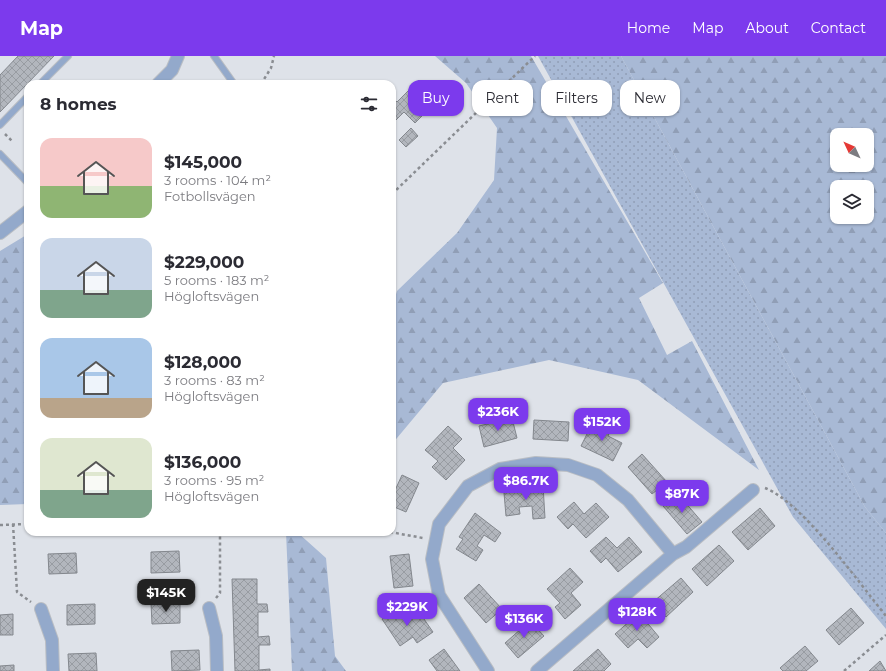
<!DOCTYPE html>
<meta charset="utf-8">
<style>
:root{--surface:#fff;--page:#f7f7f7;--text:#2b2b33;--muted:#7c7c81;--accent:#7c3aed}
body{margin:0;font-family:Montserrat,sans-serif;background:var(--page);color:var(--text);height:100vh;display:flex;flex-direction:column;font-size:15px;white-space:nowrap}
*{box-sizing:border-box;margin:0}
p{font-size:13px;color:var(--muted)}
.icon{flex:none;width:22px;height:22px;fill:none;stroke:currentColor;stroke-width:2;stroke-linecap:round;stroke-linejoin:round}
.map{position:relative;flex:1;overflow:hidden}
.side{position:absolute;left:24px;top:24px;width:372px;height:456px;display:flex;flex-direction:column;background:var(--surface);border-radius:12px;box-shadow:0 1px 3px #0004}
.side>*{flex:none}
.guide{position:absolute;left:408px;top:24px;width:380px;height:36px;display:flex;gap:8px}
.needle{width:26px;rotate:314deg}
.buttons{position:absolute;left:830px;top:72px;display:grid;gap:8px}
.buttons a{display:grid;place-items:center;width:44px;height:44px;border-radius:8px;background:var(--surface);box-shadow:0 1px 3px #0004;font-size:20px}
.price{position:absolute;translate:-50% -34px;padding:0 9px;border-radius:8px;background:var(--accent);color:#fff;font-size:13px;line-height:26px;filter:drop-shadow(0 1px 2px #0008)}
.price::after{content:'';position:absolute;left:50%;top:24px;width:12px;height:9px;margin-left:-6px;background:inherit;clip-path:polygon(0 0,100% 0,50% 100%)}
.price.active{background:#222;color:#fff}
ul{padding:0;list-style:none}
li{display:flex;align-items:center;gap:12px;height:100px;padding:0 16px}
li span{display:grid;place-items:center;flex:none;width:112px;height:80px;border-radius:12px;color:#555}
li>.icon{margin-inline-start:auto}
span .icon{width:48px;height:48px;fill:#fffc;stroke-width:1}
li b{font-size:17px}
h2{display:flex;justify-content:space-between;align-items:center;height:48px;padding:0 16px;font-size:17px}
.pill{padding:0 14px;border-radius:12px;background:var(--surface);box-shadow:0 1px 3px #0004;font-size:14px;line-height:36px}
.pill.active{background:var(--accent);color:#fff}
header{display:flex;align-items:center;gap:24px;box-sizing:border-box;height:56px;padding:0 20px;background:var(--accent);color:#fff}
header strong{font-size:19px}
nav{display:flex;gap:22px;margin-inline-start:auto;font-size:14px}
.map>svg:first-child{display:block}
.grass{fill:url(#grass-dots)}
.forest{fill:url(#forest-firs);fill-rule:evenodd}
.building{fill:url(#building-cross-hatch);stroke:#83878d}
.lines{fill:none;stroke-linecap:round;stroke-linejoin:round}
.lane-casing{stroke:#b9bdc3;stroke-width:8}
.street-casing{stroke:#b9bdc3;stroke-width:14}
.path{stroke:#8a8d92;stroke-width:2.5;stroke-dasharray:3 3;stroke-linecap:butt}
.lane{stroke:#93a9cb;stroke-width:6}
.street{stroke:#93a9cb;stroke-width:12}
</style>
<header>
<strong>Map</strong>
<nav><a>Home</a><a>Map</a><a>About</a><a>Contact</a></nav>
</header>
<div class="map">
<svg width="886" height="615" viewBox="0 0 886 615">
<defs>
<pattern id="grass-dots" width="8" height="8" patternUnits="userSpaceOnUse"><rect width="8" height="8" fill="#a8b9d5"/><path d="M2 2h.1M6 6h.1" fill="none" stroke="#909eb6" stroke-width="1.8" stroke-linecap="round"/></pattern>
<pattern id="forest-firs" width="22" height="20" patternUnits="userSpaceOnUse"><rect width="22" height="20" fill="#a8b9d5"/><path d="M5 1l3.5 6h-7zM16 11l3.5 6h-7z" fill="#909eb6"/></pattern>
<pattern id="building-cross-hatch" width="8" height="8" patternUnits="userSpaceOnUse"><rect width="8" height="8" fill="#b2b6bd"/><path d="M0 0l8 8M0 8l8-8" fill="none" stroke="#989ca2"/></pattern>
</defs>
<rect width="100%" height="100%" fill="#dee2e9"/>
<path class="grass" d="M 538,0 L 621,0 L 865,451 L 886,477 L 886,573 L 793,461 Z"/>
<path class="forest" d="M 435,0 L 531,0 L 663,227 L 639,242 L 667,299 L 692,285 L 759,414 L 638,324 L 549,304 L 443,327 L 392,388 L 392,251 L 397,235 L 457,177 L 494,124 L 497,72 L 466,27 Z
M 621,0 L 886,0 L 886,477 L 865,451 ZM 837,79 L 867,79 L 867,109 L 837,109 ZM 837,131 L 867,131 L 867,161 L 837,161 Z
M 28,178 L 28,448 L 0,449 L 0,195 Z
M 286,476 L 297,476 L 326,502 L 335,600 L 346,615 L 292,615 Z"/>
<path class="building" d="M 18,0 L 54,0 L 0,56 L 0,19 Z
M 419,24 L 438,44 L 415,67 L 404,56 L 392,68 L 392,41 L 397,46 Z
M 411,72 L 418,80 L 406,91 L 399,84 Z
M 512,362 L 517,382 L 484,391 L 479,370 Z
M 534,364 L 569,366 L 568,385 L 533,383 Z
M 596,365 L 611,373 L 608,380 L 622,387 L 613,405 L 581,390 L 590,372 L 592,373 Z
M 448,370 L 462,383 L 453,392 L 465,404 L 446,424 L 432,411 L 438,405 L 425,394 Z
M 642,398 L 667,426 L 652,438 L 628,411 Z
M 402,419 L 419,427 L 406,456 L 392,450 L 392,441 Z
M 543,429 L 545,462 L 533,463 L 532,450 L 519,451 L 520,458 L 506,460 L 504,437 L 516,435 L 515,432 Z
M 678,438 L 702,466 L 687,478 L 663,450 Z
M 574,446 L 584,458 L 596,447 L 609,461 L 586,482 L 573,468 L 568,473 L 557,461 Z
M 760,452 L 775,470 L 748,494 L 732,476 Z
M 475,457 L 501,477 L 495,486 L 484,479 L 477,490 L 483,494 L 476,505 L 456,493 L 463,483 L 459,481 Z
M 606,481 L 617,492 L 629,481 L 642,496 L 618,516 L 606,502 L 601,507 L 590,495 Z
M 719,489 L 734,505 L 707,530 L 692,513 Z
M 179,495 L 180,516 L 151,517 L 151,496 Z
M 76,497 L 77,517 L 49,518 L 48,498 Z
M 409,498 L 413,530 L 394,532 L 390,500 Z
M 570,512 L 583,526 L 571,537 L 581,549 L 565,563 L 555,551 L 560,547 L 547,533 Z
M 681,522 L 693,536 L 666,561 L 653,546 Z
M 232,523 L 257,523 L 257,548 L 267,548 L 268,556 L 258,556 L 258,581 L 269,580 L 270,589 L 259,589 L 259,614 L 270,613 L 270,615 L 235,615 Z
M 479,528 L 502,553 L 486,567 L 464,542 Z
M 180,546 L 180,567 L 152,568 L 151,547 Z
M 95,548 L 95,568 L 67,569 L 67,549 Z
M 397,552 L 404,562 L 417,553 L 433,576 L 417,587 L 413,581 L 400,590 L 382,563 Z
M 851,552 L 864,567 L 839,589 L 826,574 Z
M 639,557 L 659,581 L 647,592 L 638,583 L 628,592 L 615,578 Z
M 13,558 L 13,579 L 0,579 L 0,559 Z
M 530,565 L 544,580 L 518,602 L 505,587 Z
M 805,590 L 818,605 L 806,615 L 783,615 L 780,612 Z
M 444,593 L 460,615 L 437,615 L 429,604 Z
M 598,593 L 611,608 L 604,615 L 573,615 Z
M 199,594 L 200,614 L 172,615 L 171,595 Z
M 96,597 L 97,615 L 69,615 L 68,598 Z
M 880,605 L 886,615 L 869,615 Z
M 14,609 L 14,615 L 0,615 L 0,610 Z"/>
<g class="lines">
<defs>
<path id="lane" d="M 214,0 L 234,28
M 40,28 L 68,0
M 0,69 L 28,40
M 0,98 L 28,127"/>
<path id="street" d="M 158,28 L 172,14 L 178,0
M 0,177 L 28,155
M 673,498 L 686,491 L 753,434
M 209,552 L 216,580 L 217,615
M 41,553 L 52,584 L 53,615
M 488,615 L 439,539 L 432,503 L 439,468 L 468,430 L 500,413 L 536,407 L 568,409 L 597,419 L 628,444 L 673,498 L 537,615"/>
</defs>
<use href="#lane" class="lane-casing"/>
<use href="#street" class="street-casing"/>
<path class="path" d="M 261,28 L 271,12 L 274,0
M 5,78 L 13,86
M 392,138 L 535,0
M 765,432 C 803,447 859,527 886,560
M 13,468 L 17,536 L 31,546
M 0,469 L 28,468
M 390,476 L 423,482
M 216,542 L 220,537 L 220,476
M 844,615 L 886,579"/>
<use href="#lane" class="lane"/>
<use href="#street" class="street"/>
</g>
</svg>
<div class="buttons">
<a><svg class="needle" viewBox="-14 -14 28 28"><path d="M0-13l5 13h-10z" fill="#e53935"/><path d="M0 13l5-13h-10z" fill="#7c7c81"/></svg></a>
<a><svg class="icon" aria-label="layers" viewBox="0 0 24 24"><path d="M12 4l9 5-9 5-9-5zM3 14l9 5 9-5"/></svg></a>
</div>
<b class="price" style="left:498px;top:376px">$236K</b>
<b class="price" style="left:602px;top:386px">$152K</b>
<b class="price" style="left:526px;top:445px">$86.7K</b>
<b class="price" style="left:682px;top:458px">$87K</b>
<b class="price active" style="left:166px;top:557px">$145K</b>
<b class="price" style="left:407px;top:571px">$229K</b>
<b class="price" style="left:637px;top:576px">$128K</b>
<b class="price" style="left:524px;top:583px">$136K</b>
<div class="guide">
<a class="pill active">Buy</a>
<a class="pill">Rent</a>
<a class="pill">Filters</a>
<a class="pill">New</a>
</div>
<section class="side">
<h2>8 homes<svg class="icon" aria-label="filters" viewBox="0 0 24 24"><path d="M4 7h16M4 17h16"/><circle cx="9" cy="7" r="2"/><circle cx="15" cy="17" r="2"/></svg></h2>
<ul>
<li><span style="background:linear-gradient(#f6c9c9 60%,#8fb573 0)"><svg class="icon" aria-label="home" viewBox="0 0 24 24"><path d="M3 11l9-7 9 7M6 9v11h12V9"/></svg></span><div><b>$145,000</b><p>3 rooms · 104 m²</p><p>Fotbollsvägen</p></div></li>
<li><span style="background:linear-gradient(#c9d6e8 65%,#7fa58c 0)"><svg class="icon" aria-label="home" viewBox="0 0 24 24"><path d="M3 11l9-7 9 7M6 9v11h12V9"/></svg></span><div><b>$229,000</b><p>5 rooms · 183 m²</p><p>Högloftsvägen</p></div></li>
<li><span style="background:linear-gradient(#a9c7e8 75%,#b9a48a 0)"><svg class="icon" aria-label="home" viewBox="0 0 24 24"><path d="M3 11l9-7 9 7M6 9v11h12V9"/></svg></span><div><b>$128,000</b><p>3 rooms · 83 m²</p><p>Högloftsvägen</p></div></li>
<li><span style="background:linear-gradient(#dfe7d0 65%,#7fa58c 0)"><svg class="icon" aria-label="home" viewBox="0 0 24 24"><path d="M3 11l9-7 9 7M6 9v11h12V9"/></svg></span><div><b>$136,000</b><p>3 rooms · 95 m²</p><p>Högloftsvägen</p></div></li>
</ul>
</section>
</div>
